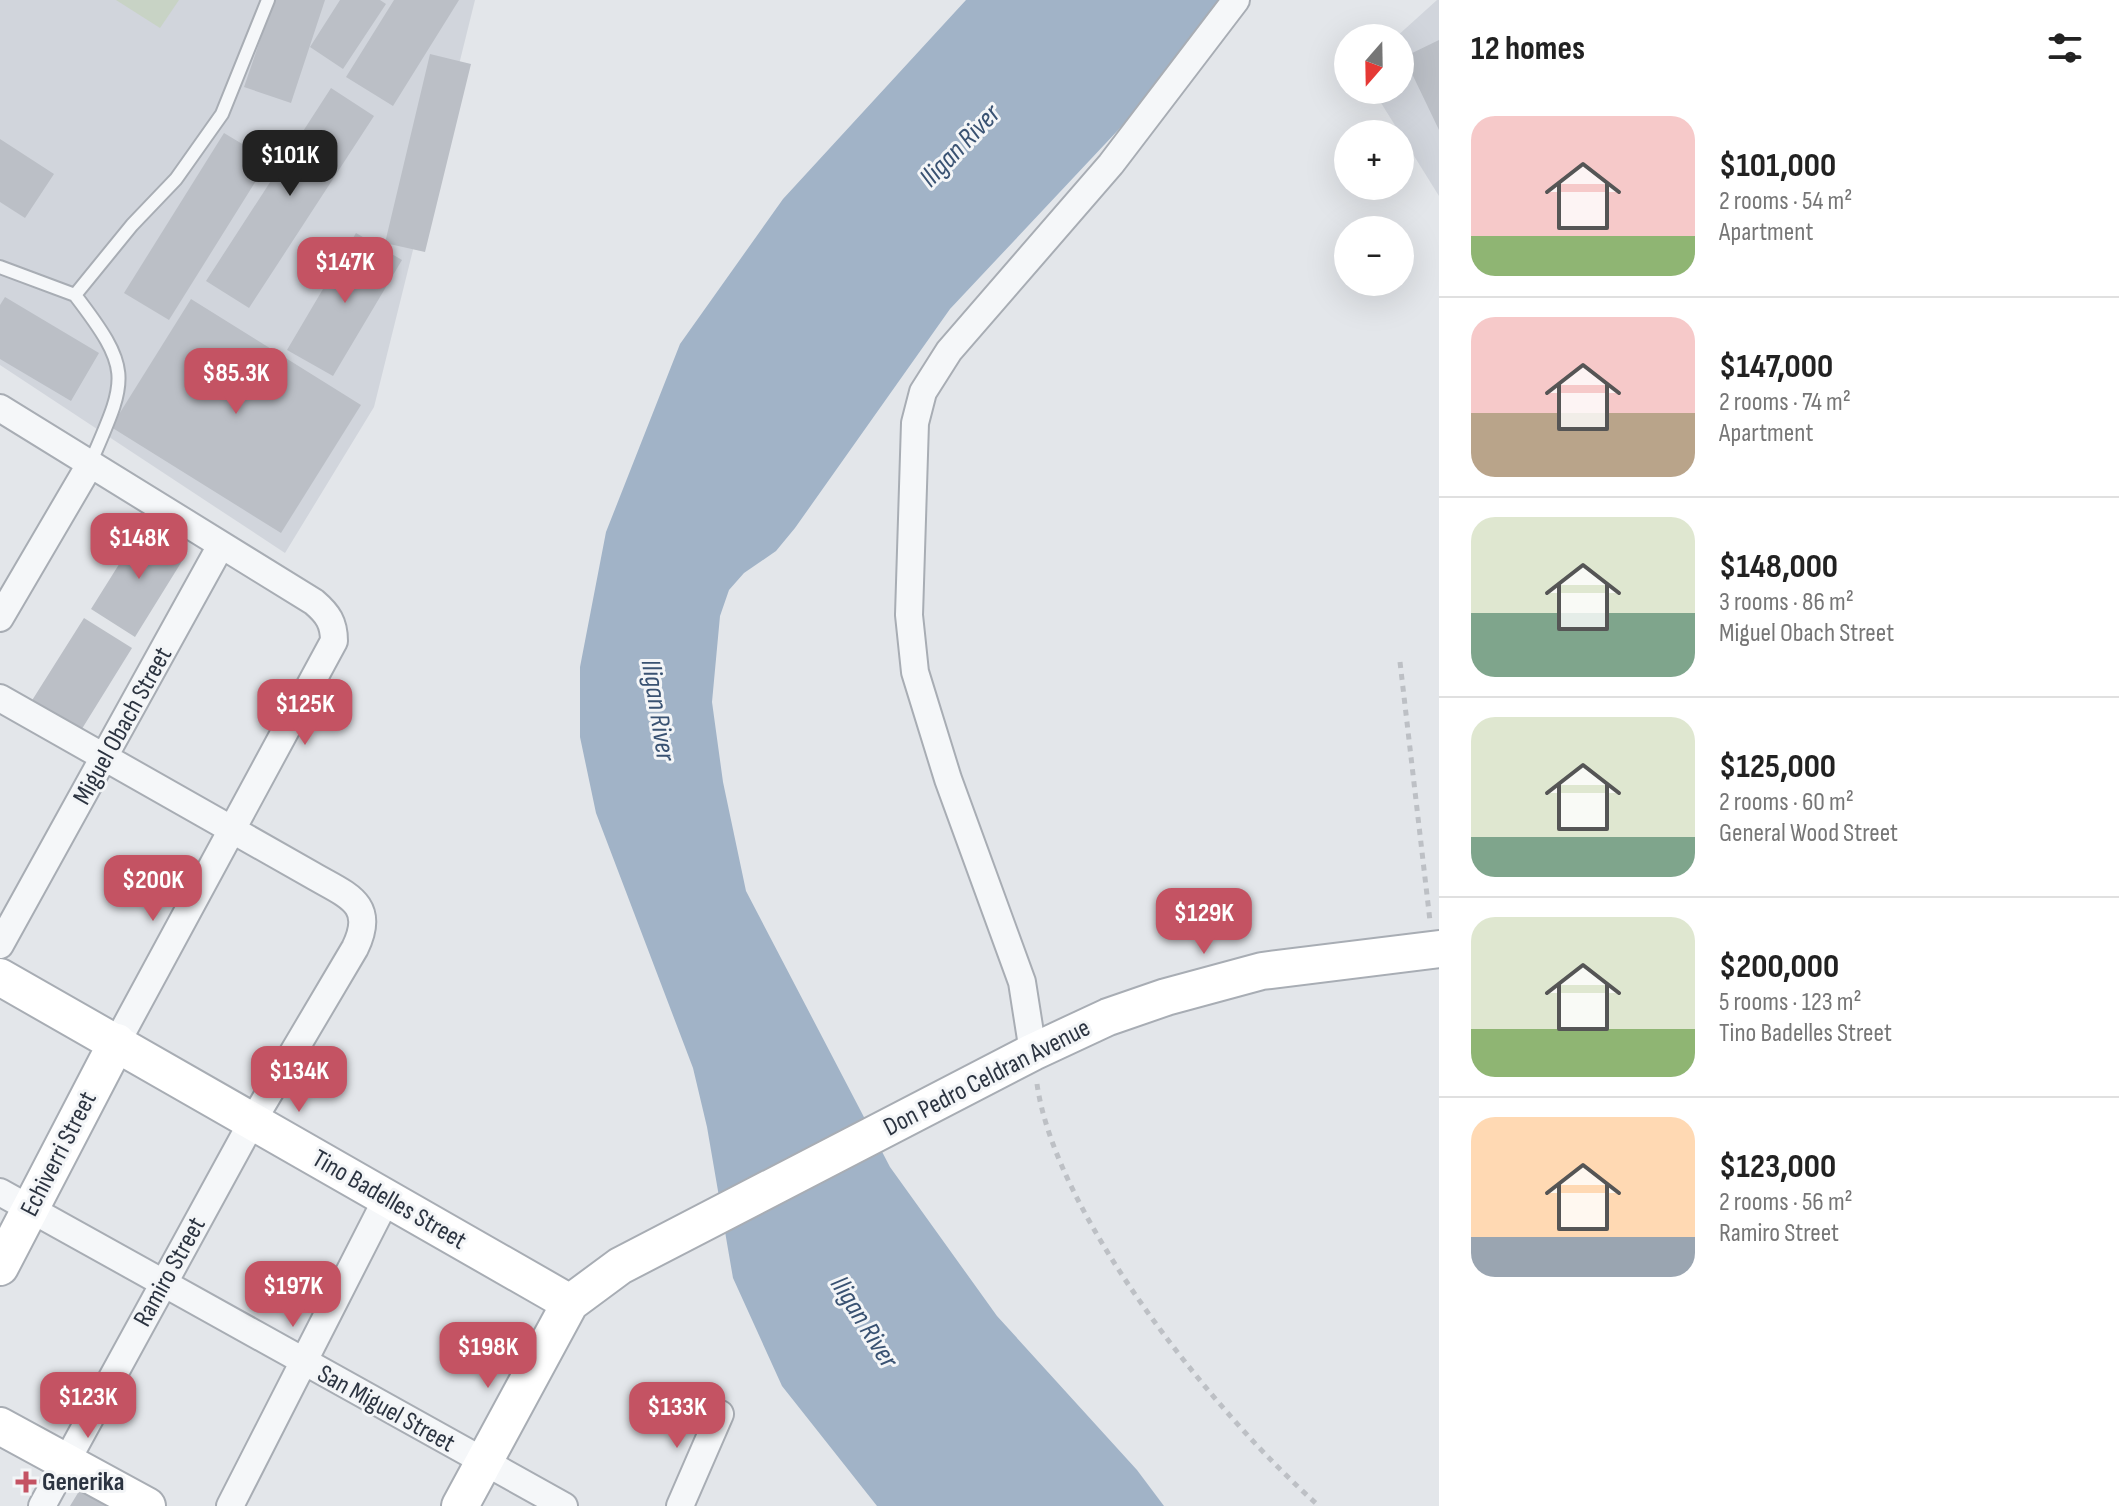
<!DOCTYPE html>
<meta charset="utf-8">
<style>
:root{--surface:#fff;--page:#f2f2f2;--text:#222;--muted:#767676;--line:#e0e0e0;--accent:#c45363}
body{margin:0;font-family:"Sofia Sans Condensed",sans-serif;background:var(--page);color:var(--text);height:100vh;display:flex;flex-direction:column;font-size:30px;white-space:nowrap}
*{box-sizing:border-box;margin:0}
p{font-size:26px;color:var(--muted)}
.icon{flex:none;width:44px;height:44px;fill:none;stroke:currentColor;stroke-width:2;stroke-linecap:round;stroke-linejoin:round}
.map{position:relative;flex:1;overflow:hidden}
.sheet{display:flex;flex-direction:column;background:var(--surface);width:680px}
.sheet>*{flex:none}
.needle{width:52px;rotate:200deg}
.buttons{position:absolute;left:1334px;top:24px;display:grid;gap:16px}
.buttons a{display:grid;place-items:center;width:80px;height:80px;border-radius:50%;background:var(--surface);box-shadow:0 8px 32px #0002;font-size:40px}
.price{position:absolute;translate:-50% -68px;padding:0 18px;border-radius:16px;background:var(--accent);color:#fff;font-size:26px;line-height:52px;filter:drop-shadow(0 2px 4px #0008)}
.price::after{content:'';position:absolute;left:50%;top:48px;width:24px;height:18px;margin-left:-12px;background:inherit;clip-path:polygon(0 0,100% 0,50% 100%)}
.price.active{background:#222;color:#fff}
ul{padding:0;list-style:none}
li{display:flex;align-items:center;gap:24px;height:200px;padding:0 32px}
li+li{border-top:2px solid var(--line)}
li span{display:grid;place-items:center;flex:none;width:224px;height:160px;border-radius:24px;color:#555}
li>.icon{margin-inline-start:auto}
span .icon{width:96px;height:96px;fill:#fffc;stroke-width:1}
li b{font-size:34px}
h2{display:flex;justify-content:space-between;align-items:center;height:96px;padding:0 32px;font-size:34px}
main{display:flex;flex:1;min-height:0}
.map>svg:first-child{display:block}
.built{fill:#d1d5dc}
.green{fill:#c8d3c5}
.water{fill:#a1b3c7}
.building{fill:#bbbfc6}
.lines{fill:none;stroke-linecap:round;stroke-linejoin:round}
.lane-casing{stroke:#a8adb4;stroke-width:16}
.street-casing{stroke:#a8adb4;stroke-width:30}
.secondary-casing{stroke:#a8adb4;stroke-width:40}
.path{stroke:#bdc0c5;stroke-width:5;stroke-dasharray:6 6;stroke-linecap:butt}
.lane{stroke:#f5f7f9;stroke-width:12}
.street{stroke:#f5f7f9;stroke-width:26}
.secondary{stroke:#fff;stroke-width:36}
.poi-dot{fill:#c45363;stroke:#f3f5f7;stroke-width:3}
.labels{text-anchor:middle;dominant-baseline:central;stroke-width:6;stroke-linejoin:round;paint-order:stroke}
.street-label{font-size:26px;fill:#2c3441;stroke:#f3f5f7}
.poi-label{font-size:26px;font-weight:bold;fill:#2c3441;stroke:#f3f5f7;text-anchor:start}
.water-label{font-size:28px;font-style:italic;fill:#395272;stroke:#f3f5f7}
</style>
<main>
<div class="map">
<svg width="1439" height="1506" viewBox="0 0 1439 1506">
<rect width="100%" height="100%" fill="#e3e6ea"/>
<path class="built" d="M 0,0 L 475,0 L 374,407 L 285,553 L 0,365 Z
M 1437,0 L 1439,0 L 1439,196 L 1373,90 L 1400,90 L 1400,38 L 1395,38 Z"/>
<path class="green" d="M 116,0 L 179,0 L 160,28 Z"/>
<path class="water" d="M 966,0 L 1227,0 L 1199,44 L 950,309 L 795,528 L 776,551 L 744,573 L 729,590 L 720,616 L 712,702 L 723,782 L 746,891 L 890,1167 L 997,1316 L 1137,1470 L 1164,1506 L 877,1506 L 782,1386 L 733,1278 L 707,1127 L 693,1068 L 596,813 L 580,737 L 580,667 L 606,532 L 680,344 L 783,199 Z"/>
<path class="building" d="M 274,0 L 325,0 L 291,103 L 244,87 Z
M 340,0 L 380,0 L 386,4 L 343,69 L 310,47 Z
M 394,0 L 459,0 L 393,106 L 346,77 Z
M 1439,40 L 1439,130 L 1404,57 Z
M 430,54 L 471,64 L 425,252 L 385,243 Z
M 331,88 L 374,116 L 249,308 L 206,281 Z
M 224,133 L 269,160 L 169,320 L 124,293 Z
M 0,139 L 54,174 L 25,218 L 0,202 Z
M 356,233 L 402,260 L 333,376 L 287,350 Z
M 5,297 L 99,353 L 71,401 L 0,359 L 0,305 Z
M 191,299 L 361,405 L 281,533 L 111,427 Z
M 143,526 L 187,553 L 135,637 L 91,609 Z
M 84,618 L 132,648 L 80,732 L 31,702 Z
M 84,1483 L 121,1506 L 70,1506 Z"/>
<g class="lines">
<defs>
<path id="lane" d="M 0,267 L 75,295 L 132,225 L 176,179 L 222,114 L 268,0
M 75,295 C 134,372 127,378 90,464"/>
<path id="street" d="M 0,408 L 314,602 C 328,614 334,623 334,641 L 117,1042
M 0,618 L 89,466
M 0,698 L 312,875 C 346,895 377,903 355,948 L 252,1122 L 42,1506
M 0,945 L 220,547
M 1033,1052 L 1022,982 L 948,779 L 915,672 L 909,615 L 915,423 L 923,392 L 949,351 L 1111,164 L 1236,0
M 0,1192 L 564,1506
M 230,1506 L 387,1198
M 680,1506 L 720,1414"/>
<path id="secondary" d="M 0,977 L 570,1303
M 0,1267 L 117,1042
M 0,1426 L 147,1506
M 460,1506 L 570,1303 L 620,1266 L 1033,1052 L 1108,1017 L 1166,997 L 1262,971 L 1439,949"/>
</defs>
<use href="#lane" class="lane-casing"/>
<use href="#street" class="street-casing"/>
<use href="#secondary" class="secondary-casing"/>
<path class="path" d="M 1400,662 L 1430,921
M 1037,1084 C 1056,1218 1219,1418 1319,1506"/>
<use href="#lane" class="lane"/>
<use href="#street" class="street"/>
<use href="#secondary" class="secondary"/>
</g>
<path class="poi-dot" d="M22 1470h8v8h8v8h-8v8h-8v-8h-8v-8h8z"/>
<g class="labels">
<g class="street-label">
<text transform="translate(123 726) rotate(-61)">Miguel Obach Street</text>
<text transform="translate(987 1078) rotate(-27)">Don Pedro Celdran Avenue</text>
<text transform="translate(59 1154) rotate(-63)">Echiverri Street</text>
<text transform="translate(389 1200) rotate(30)">Tino Badelles Street</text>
<text transform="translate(170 1272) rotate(-61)">Ramiro Street</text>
<text transform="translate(386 1409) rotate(29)">San Miguel Street</text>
</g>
<g class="poi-label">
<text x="42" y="1482">Generika</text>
</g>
<g class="water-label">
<text transform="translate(960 146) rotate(-46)">Iligan River</text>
<text transform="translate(658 710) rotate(81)">Iligan River</text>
<text transform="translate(864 1322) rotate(58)">Iligan River</text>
</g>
</g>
</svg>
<div class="buttons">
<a><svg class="needle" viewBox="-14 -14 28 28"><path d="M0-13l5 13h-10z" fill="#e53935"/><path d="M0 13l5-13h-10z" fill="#767676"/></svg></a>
<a>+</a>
<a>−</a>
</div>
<b class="price active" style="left:290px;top:198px">$101K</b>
<b class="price" style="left:345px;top:305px">$147K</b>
<b class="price" style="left:236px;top:416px">$85.3K</b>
<b class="price" style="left:139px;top:581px">$148K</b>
<b class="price" style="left:305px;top:747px">$125K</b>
<b class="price" style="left:153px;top:923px">$200K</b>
<b class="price" style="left:1204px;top:956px">$129K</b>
<b class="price" style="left:299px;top:1114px">$134K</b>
<b class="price" style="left:293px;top:1329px">$197K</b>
<b class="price" style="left:488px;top:1390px">$198K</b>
<b class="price" style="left:88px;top:1440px">$123K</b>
<b class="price" style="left:677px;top:1450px">$133K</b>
</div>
<section class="sheet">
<h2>12 homes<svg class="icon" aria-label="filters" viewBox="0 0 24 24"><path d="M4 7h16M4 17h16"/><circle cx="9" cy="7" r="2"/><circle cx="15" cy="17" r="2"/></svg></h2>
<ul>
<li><span style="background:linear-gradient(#f6c9c9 75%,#8fb573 0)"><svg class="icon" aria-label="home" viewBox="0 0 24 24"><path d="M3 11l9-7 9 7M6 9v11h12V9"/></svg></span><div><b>$101,000</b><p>2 rooms · 54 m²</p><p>Apartment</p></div></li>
<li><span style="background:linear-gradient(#f6c9c9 60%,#b9a48a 0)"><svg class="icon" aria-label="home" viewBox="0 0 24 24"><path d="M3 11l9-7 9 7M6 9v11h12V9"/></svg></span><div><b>$147,000</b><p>2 rooms · 74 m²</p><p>Apartment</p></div></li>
<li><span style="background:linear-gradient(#dfe7d0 60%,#7fa58c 0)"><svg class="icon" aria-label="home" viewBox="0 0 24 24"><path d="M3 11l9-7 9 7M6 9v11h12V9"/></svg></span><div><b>$148,000</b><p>3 rooms · 86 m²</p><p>Miguel Obach Street</p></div></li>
<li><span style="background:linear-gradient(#dfe7d0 75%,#7fa58c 0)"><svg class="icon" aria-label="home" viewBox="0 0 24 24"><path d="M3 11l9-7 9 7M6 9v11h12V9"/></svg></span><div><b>$125,000</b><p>2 rooms · 60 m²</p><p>General Wood Street</p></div></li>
<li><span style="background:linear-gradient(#dfe7d0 70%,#8fb573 0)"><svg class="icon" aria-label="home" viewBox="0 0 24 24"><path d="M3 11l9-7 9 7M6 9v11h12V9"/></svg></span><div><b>$200,000</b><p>5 rooms · 123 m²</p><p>Tino Badelles Street</p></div></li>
<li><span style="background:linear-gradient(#ffd9b3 75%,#9aa5b1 0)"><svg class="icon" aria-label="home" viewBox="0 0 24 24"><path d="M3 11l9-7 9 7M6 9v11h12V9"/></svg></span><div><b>$123,000</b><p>2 rooms · 56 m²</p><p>Ramiro Street</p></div></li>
</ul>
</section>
</main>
